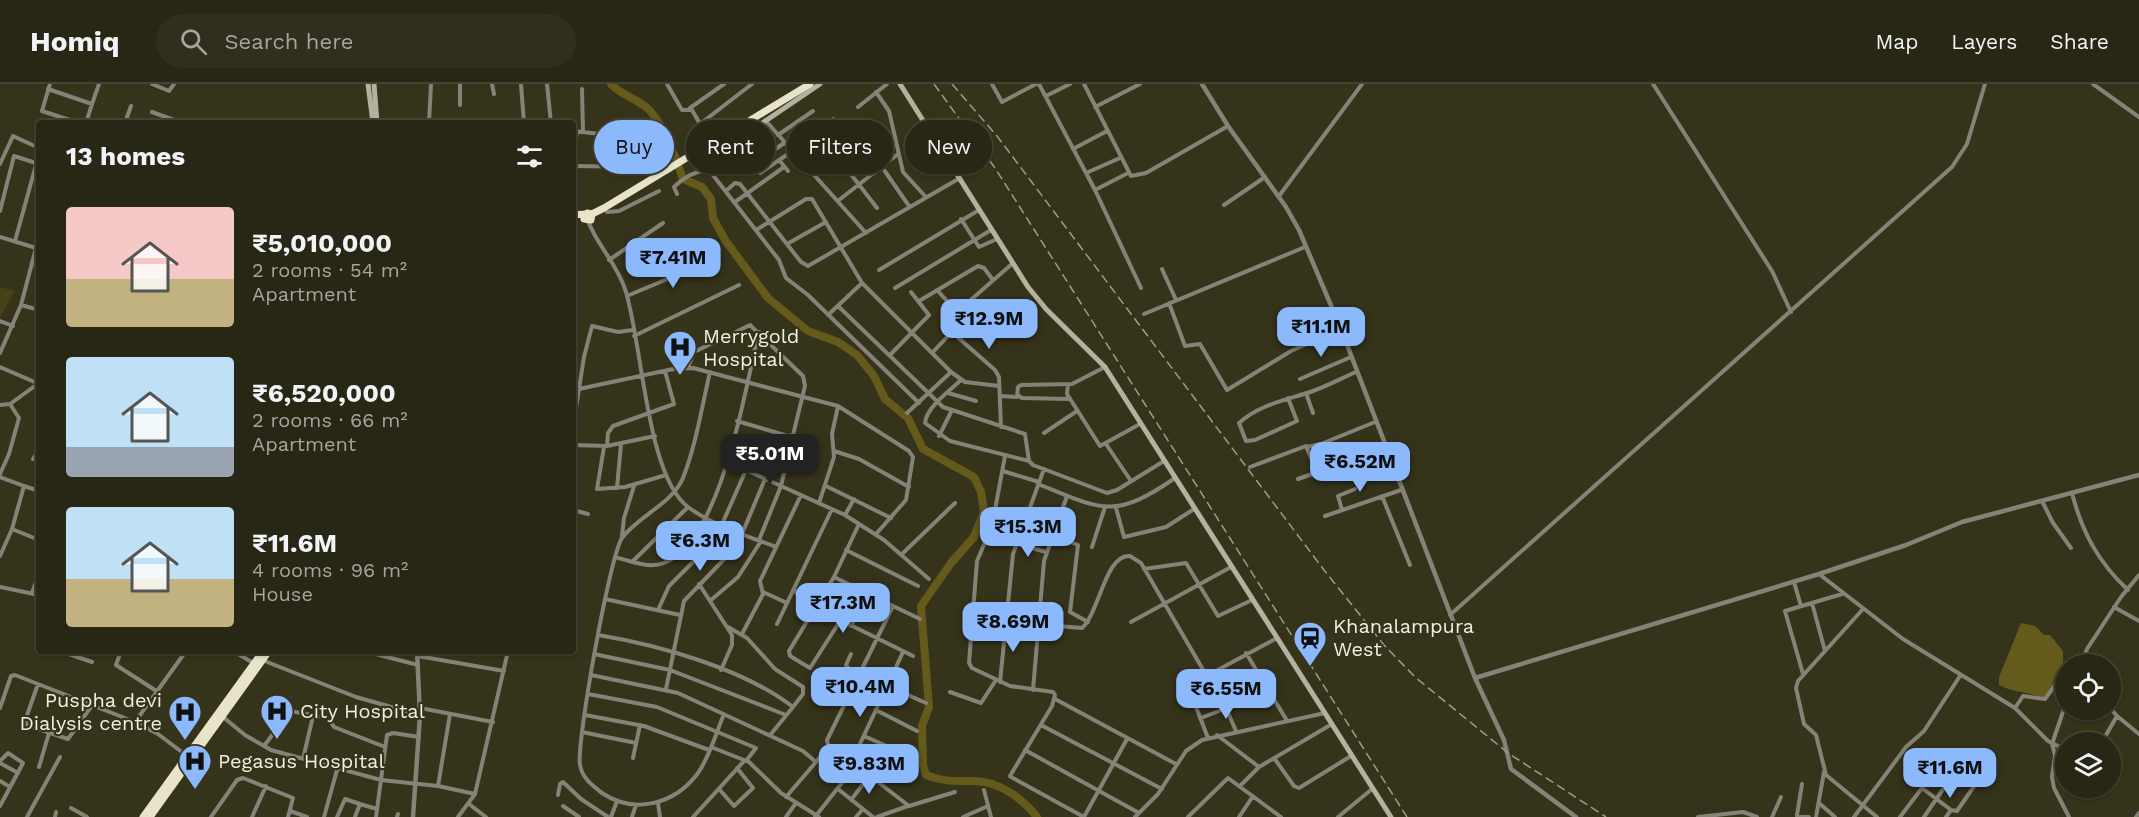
<!DOCTYPE html>
<meta charset="utf-8">
<style>
:root{--surface:#282614;--page:#302e1d;--text:#f1f3f6;--muted:#a5a5a0;--line:#444334;--accent:#8cb9fc}
body{margin:0;font-family:"Work Sans",sans-serif;background:var(--page);color:var(--text);height:100vh;display:flex;flex-direction:column;font-size:22px;white-space:nowrap}
*{box-sizing:border-box;margin:0}
p{font-size:20px;color:var(--muted)}
.icon{flex:none;width:33px;height:33px;fill:none;stroke:currentColor;stroke-width:2;stroke-linecap:round;stroke-linejoin:round}
.map{position:relative;flex:1;overflow:hidden}
.details{position:absolute;left:36px;top:36px;width:540px;height:534px;display:flex;flex-direction:column;background:var(--surface);border-radius:6px;box-shadow:0 2px 4px #0004,0 0 0 2px var(--line)}
.details>*{flex:none}
.top-card{position:absolute;left:594px;top:36px;width:570px;height:54px;display:flex;gap:12px}
.fabs{position:absolute;left:2055px;top:570px;display:grid;gap:12px}
.fabs a{display:grid;place-items:center;width:66px;height:66px;border-radius:50%;background:var(--surface);box-shadow:0 2px 4px #0004,0 0 0 2px var(--line);font-size:30px}
.price{position:absolute;translate:-50% -51px;padding:0 14px;border-radius:12px;background:var(--accent);color:#111;font-size:20px;line-height:39px;filter:drop-shadow(0 2px 3px #0008)}
.price::after{content:'';position:absolute;left:50%;top:36px;width:18px;height:14px;margin-left:-9px;background:inherit;clip-path:polygon(0 0,100% 0,50% 100%)}
.price.on{background:#222;color:#fff}
ul{padding:0;list-style:none}
li{display:flex;align-items:center;gap:18px;height:150px;padding:0 30px}
li span{display:grid;place-items:center;flex:none;width:168px;height:120px;border-radius:6px;color:#555}
li>.icon{margin-inline-start:auto}
span .icon{width:72px;height:72px;fill:#fffc;stroke-width:1}
li b{font-size:26px}
h2{display:flex;justify-content:space-between;align-items:center;height:72px;padding:0 30px;font-size:26px}
.chip{padding:0 21px;border-radius:27px;background:var(--surface);box-shadow:0 2px 4px #0004,0 0 0 2px var(--line);font-size:21px;line-height:54px}
.chip.on{background:var(--accent);color:#111}
header{display:flex;align-items:center;gap:36px;box-sizing:border-box;height:84px;padding:0 30px;background:var(--surface);border-bottom:2px solid var(--line)}
header strong{font-size:28px}
nav{display:flex;gap:33px;margin-inline-start:auto;font-size:21px}
.search{width:420px;height:54px;background:var(--page);display:flex;align-items:center;gap:15px;box-sizing:border-box;padding:0 21px;border-radius:33px;color:var(--muted);font-size:22px}
.map>svg:first-child{display:block}
.green{fill:#484218}
.water{fill:#635a1c}
.lines{fill:none;stroke-linecap:round;stroke-linejoin:round}
.river{stroke:#635a1c;stroke-width:8}
.minor{stroke:#858377;stroke-width:4}
.tertiary{stroke:#858377;stroke-width:4.5}
.secondary{stroke:#b4b19e;stroke-width:5}
.trunk{stroke:#e8e4ca;stroke-width:7}
.rail{stroke:#9e9c8a;stroke-width:1.5;stroke-dasharray:9 4.5;stroke-linecap:butt}
.labels{text-anchor:middle;dominant-baseline:central;stroke-width:4.5;stroke-linejoin:round;paint-order:stroke}
.poi-label{font-size:20px;fill:#f1efe1;stroke:#36331b;text-anchor:start}
</style>
<header>
<strong>Homiq</strong>
<div class="search"><svg class="icon" aria-label="search" viewBox="0 0 24 24"><circle cx="10" cy="10" r="6"/><path d="M15 15l6 6"/></svg>Search here</div>
<nav><a>Map</a><a>Layers</a><a>Share</a></nav>
</header>
<div class="map">
<svg width="2139" height="733" viewBox="0 0 2139 733">
<rect width="100%" height="100%" fill="#36331b"/>
<path class="green" d="M 0,203 L 15,207 L 0,233 Z"/>
<path class="water" d="M 2021,539 L 2035,542 L 2044,551 L 2050,551 L 2063,567 L 2063,581 L 2054,593 L 2051,607 L 2044,614 C 2029,608 2014,609 1999,601 L 1999,593 Z"/>
<g class="lines">
<path class="river" d="M 611,0 C 621,11 635,14 646,23 C 662,36 677,76 683,95 L 702,103 L 711,115 L 713,134 L 725,156 L 768,214 L 808,247 L 838,258 L 857,271 L 874,292 L 885,315 L 908,334 L 923,365 L 974,393 L 981,408 L 984,427 L 974,453 L 951,479 L 921,522 L 929,623 L 922,642 L 923,681 L 926,691 C 943,698 955,697 973,697 C 999,697 1022,714 1037,733"/>
<path class="minor" d="M 50,0 L 42,27 L 79,39
M 152,0 L 169,7 L 174,0
M 460,0 L 460,21
M 492,0 L 494,10
M 521,0 L 524,39
M 547,0 L 551,39
M 667,0 L 682,26 L 692,26 L 707,52
M 992,0 L 1002,18 L 1036,0
M 1039,0 L 1095,106 L 1141,204
M 1084,0 L 1131,92 L 1146,89 L 1228,42
M 1653,0 L 1772,187 L 1791,228
M 2093,0 L 2139,33
M 48,5 L 92,20 L 86,39
M 582,5 L 583,48
M 876,8 L 889,27 L 903,88 L 925,112
M 1046,12 L 1070,0
M 92,20 L 99,0
M 858,23 L 887,0
M 1095,23 L 1140,0
M 690,24 L 724,0
M 152,28 L 174,36 L 175,39
M 765,36 L 866,149
M 125,39 L 131,22
M 429,39 L 431,0
M 700,40 L 752,0
M 573,47 L 601,50 L 632,47
M 778,51 L 813,27
M 826,58 L 877,124
M 1073,65 L 1107,47
M 790,67 L 833,35 L 875,89
M 573,75 L 577,48
M 779,76 L 788,87
M 0,80 L 13,52 L 39,64
M 573,82 L 641,83
M 882,83 L 909,122
M 749,84 L 784,59
M 760,89 L 791,68
M 1086,89 L 1120,74
M 727,106 L 735,99 L 740,100 L 801,178 L 808,182 L 960,94
M 1095,106 L 1128,89
M 677,110 L 674,103 C 684,93 694,87 709,86 L 779,176 L 786,194 L 808,211 L 919,319
M 1279,112 L 1362,0
M 839,116 L 898,70
M 735,118 L 784,83
M 1224,121 L 1265,93
M 0,127 L 14,72 L 36,79
M 607,128 L 619,127 L 659,107
M 961,135 L 979,163 L 997,155
M 588,137 C 597,161 617,180 625,205 C 642,255 646,392 688,423 C 713,442 748,452 776,463
M 756,146 L 806,115 L 812,115 L 862,199 L 951,288 L 965,298 L 999,302
M 0,153 L 36,164
M 15,157 L 39,70
M 787,160 L 826,138
M 609,176 L 663,139
M 1162,185 L 1176,216
M 879,186 L 979,126
M 895,204 L 991,146
M 937,206 L 957,228 L 1013,179
M 627,212 L 710,177
M 919,217 L 978,182 L 984,184 L 993,196
M 1169,219 L 1185,262 L 1200,260 L 1227,306 L 1291,267 L 1341,245
M 21,221 L 39,226
M 838,222 L 943,323 L 1025,350 L 1029,377 L 1033,381 L 1107,409 L 1117,406 L 1164,377
M 1144,230 L 1305,163
M 828,231 L 862,199
M 0,237 L 13,242
M 634,252 L 739,201
M 0,269 L 21,221 L 36,164 L 39,165
M 932,269 L 949,251 L 954,250 L 995,286 L 999,293 L 1001,343
M 890,271 L 929,231 L 911,208
M 0,283 L 37,299
M 688,283 L 694,268 L 750,241 L 803,292 L 805,302 L 793,351 L 788,352 L 737,337
M 710,288 C 702,322 696,361 683,394 C 672,420 638,432 622,454 C 610,471 576,660 580,681 C 582,694 593,702 602,709 C 635,731 675,720 698,689 C 710,672 716,649 724,630
M 1300,295 L 1351,273
M 961,296 C 949,307 926,324 925,339 L 950,357 L 1029,377
M 1068,300 L 1067,310 L 1100,362 L 1140,340
M 579,305 L 673,285 L 693,284 L 838,322 L 909,367 L 913,373 L 906,416 L 876,450
M 948,309 L 976,317
M 1306,309 L 1313,329
M 1000,312 L 1017,313 L 1018,303 L 1021,301 L 1072,300 L 1105,283
M 1019,312 L 1022,314 L 1069,315
M 1288,314 L 1297,337 L 1255,356 L 1246,357 L 1239,339 C 1260,320 1287,316 1313,307 C 1327,302 1342,294 1356,288
M 0,321 L 10,320
M 907,329 L 951,288
M 573,343 L 584,273 L 592,242 L 618,248 L 633,246
M 1044,349 L 1077,327
M 939,352 L 951,328
M 1106,360 L 1131,397
M 573,361 L 607,362 L 655,352
M 607,362 L 608,349 L 613,342 L 674,320 L 665,287
M 604,363 L 597,405 L 625,403 L 666,391
M 1307,363 L 1321,360 L 1375,338
M 834,367 L 859,375 L 909,403
M 1005,372 L 992,442 L 977,477 L 969,579 L 972,584 L 1010,602 L 1053,608 L 1055,611 L 1052,622 L 1010,692 L 1011,693 L 1084,733 L 1127,655
M 33,375 L 39,366
M 728,378 L 845,431 L 884,456 L 929,495
M 1250,383 L 1306,362 L 1317,388
M 1003,387 L 1039,398
M 0,390 L 9,370 L 19,334 L 10,320 L 39,299
M 0,393 L 24,402 L 12,445
M 1298,395 L 1385,364
M 1038,400 C 1102,426 1114,436 1175,394
M 24,402 L 39,407
M 826,402 L 891,434
M 617,404 L 621,360
M 2072,409 C 2082,448 2098,478 2128,506
M 1382,412 L 1410,481
M 2042,417 L 2053,439 L 2071,464
M 819,419 L 834,373 L 832,350 L 838,322
M 1116,424 L 1124,453 L 1166,443 L 1194,425
M 573,426 L 588,430
M 1342,426 L 1338,412 L 1355,405
M 845,431 L 854,415
M 1325,432 L 1401,406
M 1052,451 L 1078,461 L 1070,528 L 1088,538
M 622,452 L 624,434 L 634,402
M 988,452 L 1046,468
M 759,456 L 781,402 L 793,351
M 1092,463 L 1105,423
M 846,466 L 918,502
M 901,471 L 955,419
M 0,472 L 12,445 L 39,456
M 615,473 C 630,477 649,485 664,479 C 722,457 745,303 759,248
M 633,477 L 688,423
M 1144,485 L 1186,479 L 1218,532 L 1252,516
M 1819,490 L 1903,555 L 2015,624 L 2048,657 L 2066,666
M 1794,498 L 1801,522
M 699,500 L 732,551 L 732,561 L 721,586
M 0,503 L 39,511
M 794,505 L 802,517 L 913,572
M 763,508 L 787,519
M 32,509 L 39,490
M 605,515 L 680,531
M 711,516 L 738,493 L 761,457
M 1812,519 L 1825,567
M 893,522 L 920,535
M 2114,523 L 2139,537
M 1863,525 L 1798,597 L 1796,604 L 1804,640 L 1816,651 L 1826,691 L 1877,733
M 658,526 L 669,502 L 715,456 L 746,386
M 1450,531 L 1952,83 L 1967,60 L 1985,0
M 972,535 L 1082,544 C 1099,529 1106,469 1130,472 L 1141,479 L 1216,608 L 1222,608 L 1258,589
M 840,537 L 810,584 L 790,572 L 789,567 L 834,493 L 859,440
M 1131,538 L 1231,483
M 777,540 L 832,425
M 851,542 L 867,510
M 742,550 L 763,510 L 760,497 L 801,411
M 598,551 C 659,561 744,585 793,623 L 803,610 L 803,603 L 775,585 L 747,554 L 728,543
M 60,567 L 92,578
M 121,567 L 116,581 L 158,608
M 233,567 L 255,580
M 364,567 L 418,581
M 1246,569 L 1286,635
M 594,570 L 670,586 L 786,631
M 851,570 L 846,581 L 849,585 L 926,619
M 418,572 L 504,587
M 262,576 L 356,613 L 420,631
M 2081,580 L 2087,565 L 2121,513 L 2139,491
M 1803,590 L 1785,527 L 1842,510
M 591,591 L 678,609 L 803,667 L 816,678 L 786,713
M 1000,598 L 1013,470 L 1044,385
M 38,600 L 25,637 L 27,641 L 68,655 L 93,620
M 666,605 L 684,517 L 733,466 L 742,450 L 765,395
M 1033,606 L 1044,477 L 1067,412
M 950,608 L 981,619 L 996,596
M 588,610 L 657,623 L 756,664 L 746,677
M 1055,615 L 1176,680
M 2066,619 L 2052,660 L 2055,671 L 2052,693 L 2054,704 L 2069,733
M 0,624 L 11,592 L 15,591 L 135,638 L 158,650 L 187,672
M 420,624 L 493,638
M 1226,624 L 1236,647
M 2015,624 L 2023,612 L 2045,615 L 2058,597 L 2066,596
M 2110,624 L 2117,632
M 876,626 L 917,647
M 585,631 L 644,642 L 709,666
M 223,633 L 245,651 L 271,666 L 381,696 L 438,702 L 475,710 L 508,567
M 1201,634 L 1242,618
M 135,638 L 186,567
M 1041,641 L 1162,705
M 582,648 L 636,659
M 771,650 L 793,623
M 1217,651 L 1259,683
M 864,652 L 916,675
M 1208,654 L 1188,602 L 1277,554
M 2102,658 L 2117,632 L 2139,650
M 264,662 L 290,627 L 328,634 L 334,643 L 385,663
M 711,663 L 749,678 L 781,709 L 819,733
M 829,665 L 827,656 L 893,522 L 834,493
M 1025,666 L 1139,729
M 633,674 L 640,641
M 1274,674 L 1294,702 L 1299,704 L 1351,672
M 303,675 L 313,632
M 0,677 L 8,669 L 23,679 L 0,722
M 852,677 L 903,568
M 816,678 L 824,668 L 834,666 L 856,681
M 0,679 L 18,689
M 39,683 L 49,649
M 0,697 L 10,703
M 438,702 L 450,630
M 1240,702 L 1259,683 L 1332,640
M 1922,704 L 1951,726
M 719,705 L 734,722 L 753,704 L 737,684
M 838,705 L 873,733
M 984,706 L 991,733
M 558,711 L 560,700 L 563,698 L 581,715 L 608,733
M 851,716 L 870,691
M 658,719 L 660,733
M 1819,719 L 1835,733
M 469,720 L 486,733
M 563,722 L 579,733
M 71,724 L 87,733
M 290,727 L 307,733
M 1797,731 L 1802,700
M 27,733 L 60,673
M 55,733 L 56,728
M 211,733 L 237,696 L 243,694 L 293,714 L 288,733
M 252,733 L 266,702
M 324,733 L 337,686
M 337,733 L 345,715 L 360,720
M 355,733 L 360,720 L 377,725
M 376,733 L 387,651 L 393,649 L 419,653
M 397,733 L 398,730
M 458,733 L 475,710
M 611,733 L 617,717
M 632,733 L 636,721
M 693,733 L 745,676
M 786,733 L 796,719
M 815,733 L 856,681 L 909,722 L 955,708
M 856,733 L 862,726
M 877,733 L 908,722
M 963,733 L 988,722
M 1135,733 L 1158,710 L 1186,667 L 1202,656 L 1325,629
M 1188,733 L 1228,694 L 1281,733
M 1239,733 L 1253,712
M 1338,733 L 1372,705
M 1698,733 L 1743,728 L 1757,733
M 1772,733 L 1781,713
M 1797,733 L 1809,733
M 1816,733 L 1824,688
M 1854,733 L 1906,663 L 1924,647 L 1960,592
M 1900,733 L 1941,679 L 1979,695 L 1957,727 L 1951,726 L 1946,733
M 1924,733 L 1957,685
M 2136,733 L 2139,729"/>
<path class="tertiary" d="M 1202,0 L 1228,42 L 1286,123 L 1299,146 L 1341,245 L 1475,594 L 1819,490 L 1906,461 L 1962,438 L 2139,391
M 1475,594 L 1504,656 L 1511,685 L 1576,733
M 413,733 L 420,631 L 417,567"/>
<path class="secondary" d="M 368,0 L 373,39
M 374,0 L 377,39
M 900,0 L 1028,203 L 1046,225 L 1105,283 L 1391,733
M 710,69 L 721,74 L 733,73 L 739,68 L 752,46 L 820,0"/>
<path class="trunk" d="M 708,62 L 810,0
M 592,130 L 591,136 L 584,135 L 587,129 L 592,130 L 604,124 L 693,70 L 700,67 L 710,69 L 711,63 L 705,62 L 704,68
M 573,131 L 585,130
M 143,733 L 263,567
M 150,733 L 269,567"/>
<path class="rail" d="M 934,0 L 995,84 L 1407,733
M 952,0 L 997,52 L 1324,486 L 1384,561 L 1415,593 L 1508,669 L 1606,733"/>
</g>
<defs>
<symbol id="hospital-pin" viewBox="-11 -11 22 30"><path d="M0 17L-7.5 6A9.5 9.5 0 1 1 7.5 6Z" fill="#8cb9fc" stroke="#36331b"/><path d="M-5-5h3v3.5h4V-5h3V5h-3V1.5h-4V5h-3Z" fill="#111"/></symbol>
<symbol id="station-pin" viewBox="-11 -11 22 30"><path d="M0 17L-7.5 6A9.5 9.5 0 1 1 7.5 6Z" fill="#8cb9fc" stroke="#36331b"/><path d="M-3-6H3Q5-6 5-4V2Q5 4 3 4L4.5 6H3L1.5 4h-3L-3 6H-4.5L-3 4Q-5 4-5 2V-4Q-5-6-3-6ZM-3.5-4v3h7v-3ZM-3.5 1v1.5H-2V1ZM2 1v1.5H3.5V1Z" fill="#111"/></symbol>
</defs>
<g fill-rule="evenodd">
<use href="#hospital-pin" x="661" y="244" width="38" height="52"/>
<use href="#station-pin" x="1291" y="535" width="38" height="52"/>
<use href="#hospital-pin" x="258" y="608" width="38" height="52"/>
<use href="#hospital-pin" x="166" y="609" width="38" height="52"/>
<use href="#hospital-pin" x="176" y="658" width="38" height="52"/>
</g>
<g class="labels">
<g class="poi-label">
<text x="703" y="252">Merrygold<tspan x="703" dy="23">Hospital</tspan></text>
<text x="1333" y="542">Khanalampura<tspan x="1333" dy="23">West</tspan></text>
<text x="162" y="616" text-anchor="end">Puspha devi<tspan x="162" dy="23">Dialysis centre</tspan></text>
<text x="300" y="627">City Hospital</text>
<text x="218" y="677">Pegasus Hospital</text>
</g>
</g>
</svg>
<div class="fabs">
<a><svg class="icon" aria-label="locate" viewBox="0 0 24 24"><circle cx="12" cy="12" r="6"/><path d="M12 2v4M12 18v4M2 12h4M18 12h4"/></svg></a>
<a><svg class="icon" aria-label="layers" viewBox="0 0 24 24"><path d="M12 4l9 5-9 5-9-5zM3 14l9 5 9-5"/></svg></a>
</div>
<b class="price" style="left:673px;top:205px">₹7.41M</b>
<b class="price" style="left:989px;top:266px">₹12.9M</b>
<b class="price" style="left:1321px;top:274px">₹11.1M</b>
<b class="price on" style="left:770px;top:401px">₹5.01M</b>
<b class="price" style="left:1360px;top:409px">₹6.52M</b>
<b class="price" style="left:1028px;top:474px">₹15.3M</b>
<b class="price" style="left:700px;top:488px">₹6.3M</b>
<b class="price" style="left:843px;top:550px">₹17.3M</b>
<b class="price" style="left:1013px;top:569px">₹8.69M</b>
<b class="price" style="left:860px;top:634px">₹10.4M</b>
<b class="price" style="left:1226px;top:636px">₹6.55M</b>
<b class="price" style="left:869px;top:711px">₹9.83M</b>
<b class="price" style="left:1950px;top:715px">₹11.6M</b>
<div class="top-card">
<a class="chip on">Buy</a>
<a class="chip">Rent</a>
<a class="chip">Filters</a>
<a class="chip">New</a>
</div>
<section class="details">
<h2>13 homes<svg class="icon" aria-label="filters" viewBox="0 0 24 24"><path d="M4 7h16M4 17h16"/><circle cx="9" cy="7" r="2"/><circle cx="15" cy="17" r="2"/></svg></h2>
<ul>
<li><span style="background:linear-gradient(#f6c9c9 60%,#c2b280 0)"><svg class="icon" aria-label="home" viewBox="0 0 24 24"><path d="M3 11l9-7 9 7M6 9v11h12V9"/></svg></span><div><b>₹5,010,000</b><p>2 rooms · 54 m²</p><p>Apartment</p></div></li>
<li><span style="background:linear-gradient(#bfe0f5 75%,#9aa5b1 0)"><svg class="icon" aria-label="home" viewBox="0 0 24 24"><path d="M3 11l9-7 9 7M6 9v11h12V9"/></svg></span><div><b>₹6,520,000</b><p>2 rooms · 66 m²</p><p>Apartment</p></div></li>
<li><span style="background:linear-gradient(#bfe0f5 60%,#c2b280 0)"><svg class="icon" aria-label="home" viewBox="0 0 24 24"><path d="M3 11l9-7 9 7M6 9v11h12V9"/></svg></span><div><b>₹11.6M</b><p>4 rooms · 96 m²</p><p>House</p></div></li>
</ul>
</section>
</div>
